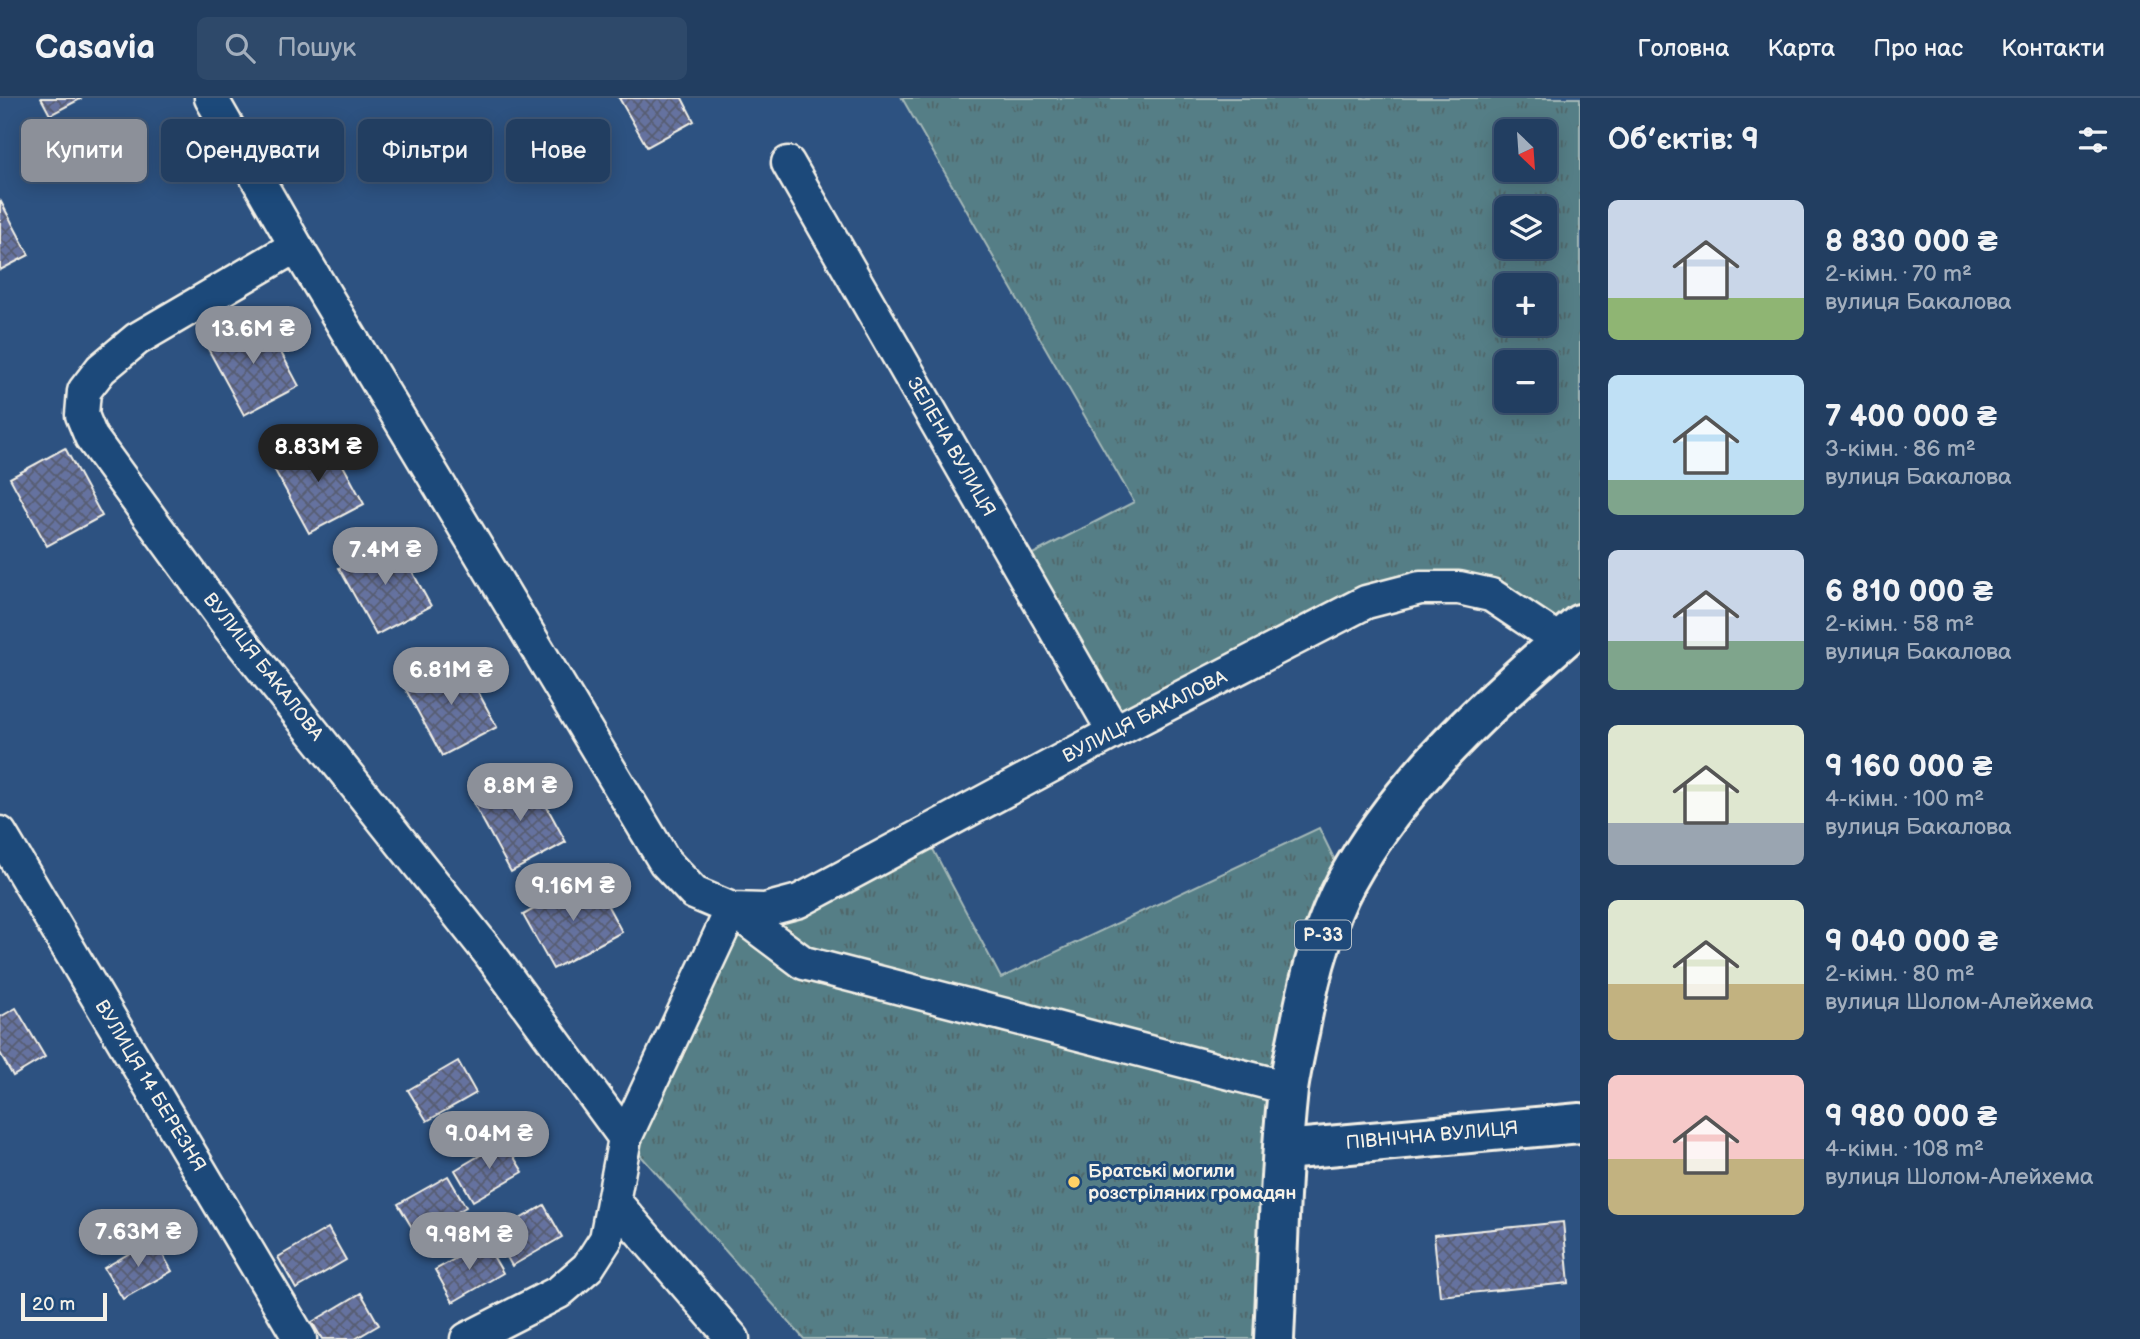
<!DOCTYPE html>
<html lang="uk">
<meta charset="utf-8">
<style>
:root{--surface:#223e61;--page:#2e496a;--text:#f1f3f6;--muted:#a2aebd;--line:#3f5776;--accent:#8c9099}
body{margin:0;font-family:"Balsamiq Sans",sans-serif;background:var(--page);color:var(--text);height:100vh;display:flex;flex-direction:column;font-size:26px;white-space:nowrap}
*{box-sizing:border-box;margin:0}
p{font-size:23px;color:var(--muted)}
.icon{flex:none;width:38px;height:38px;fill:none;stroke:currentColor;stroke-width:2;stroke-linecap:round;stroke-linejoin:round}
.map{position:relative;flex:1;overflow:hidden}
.panel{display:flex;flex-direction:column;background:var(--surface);width:560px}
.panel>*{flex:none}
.banner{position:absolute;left:21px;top:21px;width:665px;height:63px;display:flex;gap:14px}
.needle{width:46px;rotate:155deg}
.fabs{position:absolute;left:1494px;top:21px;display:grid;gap:14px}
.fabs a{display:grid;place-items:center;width:63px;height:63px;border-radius:10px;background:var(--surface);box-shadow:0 4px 18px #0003,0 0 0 2px var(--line);font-size:35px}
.scale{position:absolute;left:21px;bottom:18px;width:86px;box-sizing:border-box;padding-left:7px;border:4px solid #f4f1e8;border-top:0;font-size:19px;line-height:24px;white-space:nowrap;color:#f4f1e8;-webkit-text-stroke:5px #1f4a7a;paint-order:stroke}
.price{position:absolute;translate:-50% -60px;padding:0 16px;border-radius:24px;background:var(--accent);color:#fff;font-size:23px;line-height:46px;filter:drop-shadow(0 2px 4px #0008)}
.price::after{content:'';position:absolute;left:50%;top:42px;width:21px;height:16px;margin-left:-10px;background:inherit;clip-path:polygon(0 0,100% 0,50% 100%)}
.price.active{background:#222;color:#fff}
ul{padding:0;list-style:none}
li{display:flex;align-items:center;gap:21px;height:175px;padding:0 28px}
li span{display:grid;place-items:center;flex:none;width:196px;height:140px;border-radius:10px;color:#555}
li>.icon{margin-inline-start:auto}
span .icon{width:84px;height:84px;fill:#fffc;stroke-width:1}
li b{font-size:30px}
h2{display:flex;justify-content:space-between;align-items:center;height:84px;padding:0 28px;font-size:30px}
.tag{padding:0 24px;border-radius:10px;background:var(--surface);box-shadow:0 4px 18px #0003,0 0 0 2px var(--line);font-size:24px;line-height:63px}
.tag.active{background:var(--accent);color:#fff}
header{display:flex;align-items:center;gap:42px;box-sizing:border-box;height:98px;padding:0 35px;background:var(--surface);border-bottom:2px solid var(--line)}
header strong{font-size:33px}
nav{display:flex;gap:38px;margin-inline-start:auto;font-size:24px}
.search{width:490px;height:63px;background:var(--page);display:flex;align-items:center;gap:18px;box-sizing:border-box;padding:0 24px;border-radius:10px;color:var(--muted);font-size:26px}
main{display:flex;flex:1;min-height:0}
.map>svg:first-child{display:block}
.grass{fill:url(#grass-tufts);stroke:#a4b8b7;stroke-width:2;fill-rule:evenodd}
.building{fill:url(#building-cross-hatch);stroke:#f4f1e8;stroke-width:2}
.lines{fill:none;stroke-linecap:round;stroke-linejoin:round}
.street-casing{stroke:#f4f1e8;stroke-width:37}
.secondary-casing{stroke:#f4f1e8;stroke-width:44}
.primary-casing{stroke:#f4f1e8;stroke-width:44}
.street{stroke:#1f4a7a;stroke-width:32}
.secondary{stroke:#1f4a7a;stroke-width:38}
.primary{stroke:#1f4a7a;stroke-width:38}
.poi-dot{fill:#ffd166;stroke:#1f4a7a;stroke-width:2.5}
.labels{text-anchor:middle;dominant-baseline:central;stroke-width:6;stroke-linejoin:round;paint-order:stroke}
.shield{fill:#1f4a7a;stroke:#b4bfc7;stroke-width:2}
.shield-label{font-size:18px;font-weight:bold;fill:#f4f1e8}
.street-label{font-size:19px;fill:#f4f1e8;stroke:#1f4a7a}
.poi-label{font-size:19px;font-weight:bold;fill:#f4f1e8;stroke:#1f4a7a;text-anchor:start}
</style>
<header>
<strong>Casavia</strong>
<div class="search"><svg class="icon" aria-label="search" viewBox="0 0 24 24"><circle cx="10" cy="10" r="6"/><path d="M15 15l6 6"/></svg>Пошук</div>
<nav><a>Головна</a><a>Карта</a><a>Про нас</a><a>Контакти</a></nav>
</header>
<main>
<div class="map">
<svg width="1580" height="1241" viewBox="0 0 1580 1241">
<defs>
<pattern id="grass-tufts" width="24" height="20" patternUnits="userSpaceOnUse" patternTransform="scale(1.75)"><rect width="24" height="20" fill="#557e86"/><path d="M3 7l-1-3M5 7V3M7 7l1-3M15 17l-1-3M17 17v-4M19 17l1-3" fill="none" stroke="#506669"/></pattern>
<pattern id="building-cross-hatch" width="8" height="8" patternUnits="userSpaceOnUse" patternTransform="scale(1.75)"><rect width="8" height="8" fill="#65729f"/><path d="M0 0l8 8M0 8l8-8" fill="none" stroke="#575d72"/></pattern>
</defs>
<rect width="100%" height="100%" fill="#2d5281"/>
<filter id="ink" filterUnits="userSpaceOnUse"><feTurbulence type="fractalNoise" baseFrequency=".0143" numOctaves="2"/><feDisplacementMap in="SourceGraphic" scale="14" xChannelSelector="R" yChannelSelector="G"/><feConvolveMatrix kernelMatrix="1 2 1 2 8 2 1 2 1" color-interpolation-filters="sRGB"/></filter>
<g filter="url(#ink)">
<path class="grass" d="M 902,0 L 1580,0 L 1580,526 L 1560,543 L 1491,497 L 1420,490 L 1114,634 L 1017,464 L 1134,404 ZM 1507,33 L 1545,33 L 1545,72 L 1507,72 ZM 1507,110 L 1545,110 L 1545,149 L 1507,149 ZM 1507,187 L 1545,187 L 1545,226 L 1507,226 ZM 1507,264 L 1545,264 L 1545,303 L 1507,303 Z
M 1319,730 L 1346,785 L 1322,840 L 1274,1241 L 804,1241 L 625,1040 L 732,811 L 766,812 L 925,736 L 1001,880 Z"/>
<path class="building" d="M 41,0 L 82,0 L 50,17 Z
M 619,0 L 682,0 L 694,23 L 647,49 Z
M 0,102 L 29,157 L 0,172 Z
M 262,219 L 299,288 L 244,317 L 207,249 Z
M 327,338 L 364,406 L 309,435 L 272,367 Z
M 65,350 L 102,418 L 47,448 L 10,380 Z
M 394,440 L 431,508 L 376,537 L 339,470 Z
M 460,560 L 497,629 L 442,658 L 405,590 Z
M 529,676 L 566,744 L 511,774 L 474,706 Z
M 592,779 L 622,834 L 553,871 L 523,817 Z
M 16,910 L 45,959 L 13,978 L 0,955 L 0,919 Z
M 458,963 L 476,995 L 427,1023 L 408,992 Z
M 504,1043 L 523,1074 L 473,1103 L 455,1072 Z
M 448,1078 L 466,1109 L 417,1138 L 398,1106 Z
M 544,1107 L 562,1139 L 512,1168 L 494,1136 Z
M 1563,1124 L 1569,1185 L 1440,1198 L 1434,1137 Z
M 328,1130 L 346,1162 L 296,1191 L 278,1159 Z
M 154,1141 L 172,1173 L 123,1201 L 104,1170 Z
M 485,1144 L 503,1175 L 453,1204 L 435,1172 Z
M 361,1195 L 379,1227 L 355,1241 L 322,1241 L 312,1224 Z"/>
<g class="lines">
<defs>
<path id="street" d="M 211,0 L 296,148 L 665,764 L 694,795 L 732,811 L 765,812 L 799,803 L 1114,634 L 1366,504 L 1420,490 L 1459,490 L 1491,497 L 1560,543
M 788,65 L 1114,634
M 296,148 L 137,241 L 101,271 L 84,293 L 82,317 L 91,339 L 231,531 L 490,856 L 625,1040
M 0,735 L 300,1241
M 614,1103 L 733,1241
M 467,1241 L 559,1194 L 588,1169 L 606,1141 L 625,1040 L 732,811 L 804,865 L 1288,990"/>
<path id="secondary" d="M 1284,1052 L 1580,1025"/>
<path id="primary" d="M 1274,1241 C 1278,1158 1279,1075 1288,992 C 1291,971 1296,950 1300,930 C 1309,880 1322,829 1346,784 C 1403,680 1492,603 1580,526"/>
</defs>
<use href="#street" class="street-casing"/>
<use href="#secondary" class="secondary-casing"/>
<use href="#primary" class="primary-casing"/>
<use href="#street" class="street"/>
<use href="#secondary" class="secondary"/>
<use href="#primary" class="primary"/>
</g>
</g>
<circle class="poi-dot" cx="1074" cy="1084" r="7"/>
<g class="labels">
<rect class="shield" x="1295" y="822.5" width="56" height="29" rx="5"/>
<g class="shield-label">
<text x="1323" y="837">Р-33</text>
</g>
<g class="street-label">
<text transform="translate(951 349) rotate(60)">ЗЕЛЕНА ВУЛИЦЯ</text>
<text transform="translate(263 569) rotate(52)">ВУЛИЦЯ БАКАЛОВА</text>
<text transform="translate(1145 619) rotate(-27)">ВУЛИЦЯ БАКАЛОВА</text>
<text transform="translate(150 988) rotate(59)">ВУЛИЦЯ 14 БЕРЕЗНЯ</text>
<text transform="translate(1432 1038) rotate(-5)">ПІВНІЧНА ВУЛИЦЯ</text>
</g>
<g class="poi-label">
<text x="1088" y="1073">Братські могили<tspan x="1088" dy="22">розстріляних громадян</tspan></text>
</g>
</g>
</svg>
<div class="fabs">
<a><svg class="needle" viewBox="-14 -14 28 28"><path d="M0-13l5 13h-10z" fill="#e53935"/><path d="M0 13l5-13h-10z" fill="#a2aebd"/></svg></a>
<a><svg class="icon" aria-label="layers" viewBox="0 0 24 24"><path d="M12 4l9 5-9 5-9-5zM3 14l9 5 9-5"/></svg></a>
<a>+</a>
<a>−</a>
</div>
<div class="scale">20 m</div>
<b class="price" style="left:253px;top:268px">13.6M ₴</b>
<b class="price active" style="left:318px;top:386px">8.83M ₴</b>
<b class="price" style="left:385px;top:489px">7.4M ₴</b>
<b class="price" style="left:451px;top:609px">6.81M ₴</b>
<b class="price" style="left:520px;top:725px">8.8M ₴</b>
<b class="price" style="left:573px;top:825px">9.16M ₴</b>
<b class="price" style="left:489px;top:1073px">9.04M ₴</b>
<b class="price" style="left:138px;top:1171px">7.63M ₴</b>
<b class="price" style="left:469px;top:1174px">9.98M ₴</b>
<div class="banner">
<a class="tag active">Купити</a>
<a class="tag">Орендувати</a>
<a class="tag">Фільтри</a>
<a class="tag">Нове</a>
</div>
</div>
<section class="panel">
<h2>Об’єктів: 9<svg class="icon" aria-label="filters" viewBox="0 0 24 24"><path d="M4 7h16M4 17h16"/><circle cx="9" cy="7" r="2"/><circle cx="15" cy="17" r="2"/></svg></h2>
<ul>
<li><span style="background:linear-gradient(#c9d6e8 70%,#8fb573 0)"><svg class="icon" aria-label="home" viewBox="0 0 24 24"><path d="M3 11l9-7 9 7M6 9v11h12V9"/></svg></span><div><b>8 830 000 ₴</b><p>2-кімн. · 70 m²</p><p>вулиця Бакалова</p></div></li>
<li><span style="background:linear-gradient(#bfe0f5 75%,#7fa58c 0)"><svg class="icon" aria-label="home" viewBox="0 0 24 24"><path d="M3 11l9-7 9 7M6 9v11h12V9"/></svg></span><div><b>7 400 000 ₴</b><p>3-кімн. · 86 m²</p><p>вулиця Бакалова</p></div></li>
<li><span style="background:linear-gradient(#c9d6e8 65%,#7fa58c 0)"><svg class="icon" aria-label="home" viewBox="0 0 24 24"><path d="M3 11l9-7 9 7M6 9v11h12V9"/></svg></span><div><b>6 810 000 ₴</b><p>2-кімн. · 58 m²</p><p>вулиця Бакалова</p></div></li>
<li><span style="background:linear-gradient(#dfe7d0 70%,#9aa5b1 0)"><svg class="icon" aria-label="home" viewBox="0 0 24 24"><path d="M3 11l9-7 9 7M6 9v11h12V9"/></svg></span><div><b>9 160 000 ₴</b><p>4-кімн. · 100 m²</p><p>вулиця Бакалова</p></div></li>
<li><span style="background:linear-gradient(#dfe7d0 60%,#c2b280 0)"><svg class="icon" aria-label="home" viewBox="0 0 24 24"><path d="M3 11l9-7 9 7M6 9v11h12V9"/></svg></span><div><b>9 040 000 ₴</b><p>2-кімн. · 80 m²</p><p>вулиця Шолом-Алейхема</p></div></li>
<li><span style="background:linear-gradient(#f6c9c9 60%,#c2b280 0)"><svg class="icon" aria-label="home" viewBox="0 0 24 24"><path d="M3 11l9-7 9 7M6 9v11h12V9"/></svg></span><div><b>9 980 000 ₴</b><p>4-кімн. · 108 m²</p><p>вулиця Шолом-Алейхема</p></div></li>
</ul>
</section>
</main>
